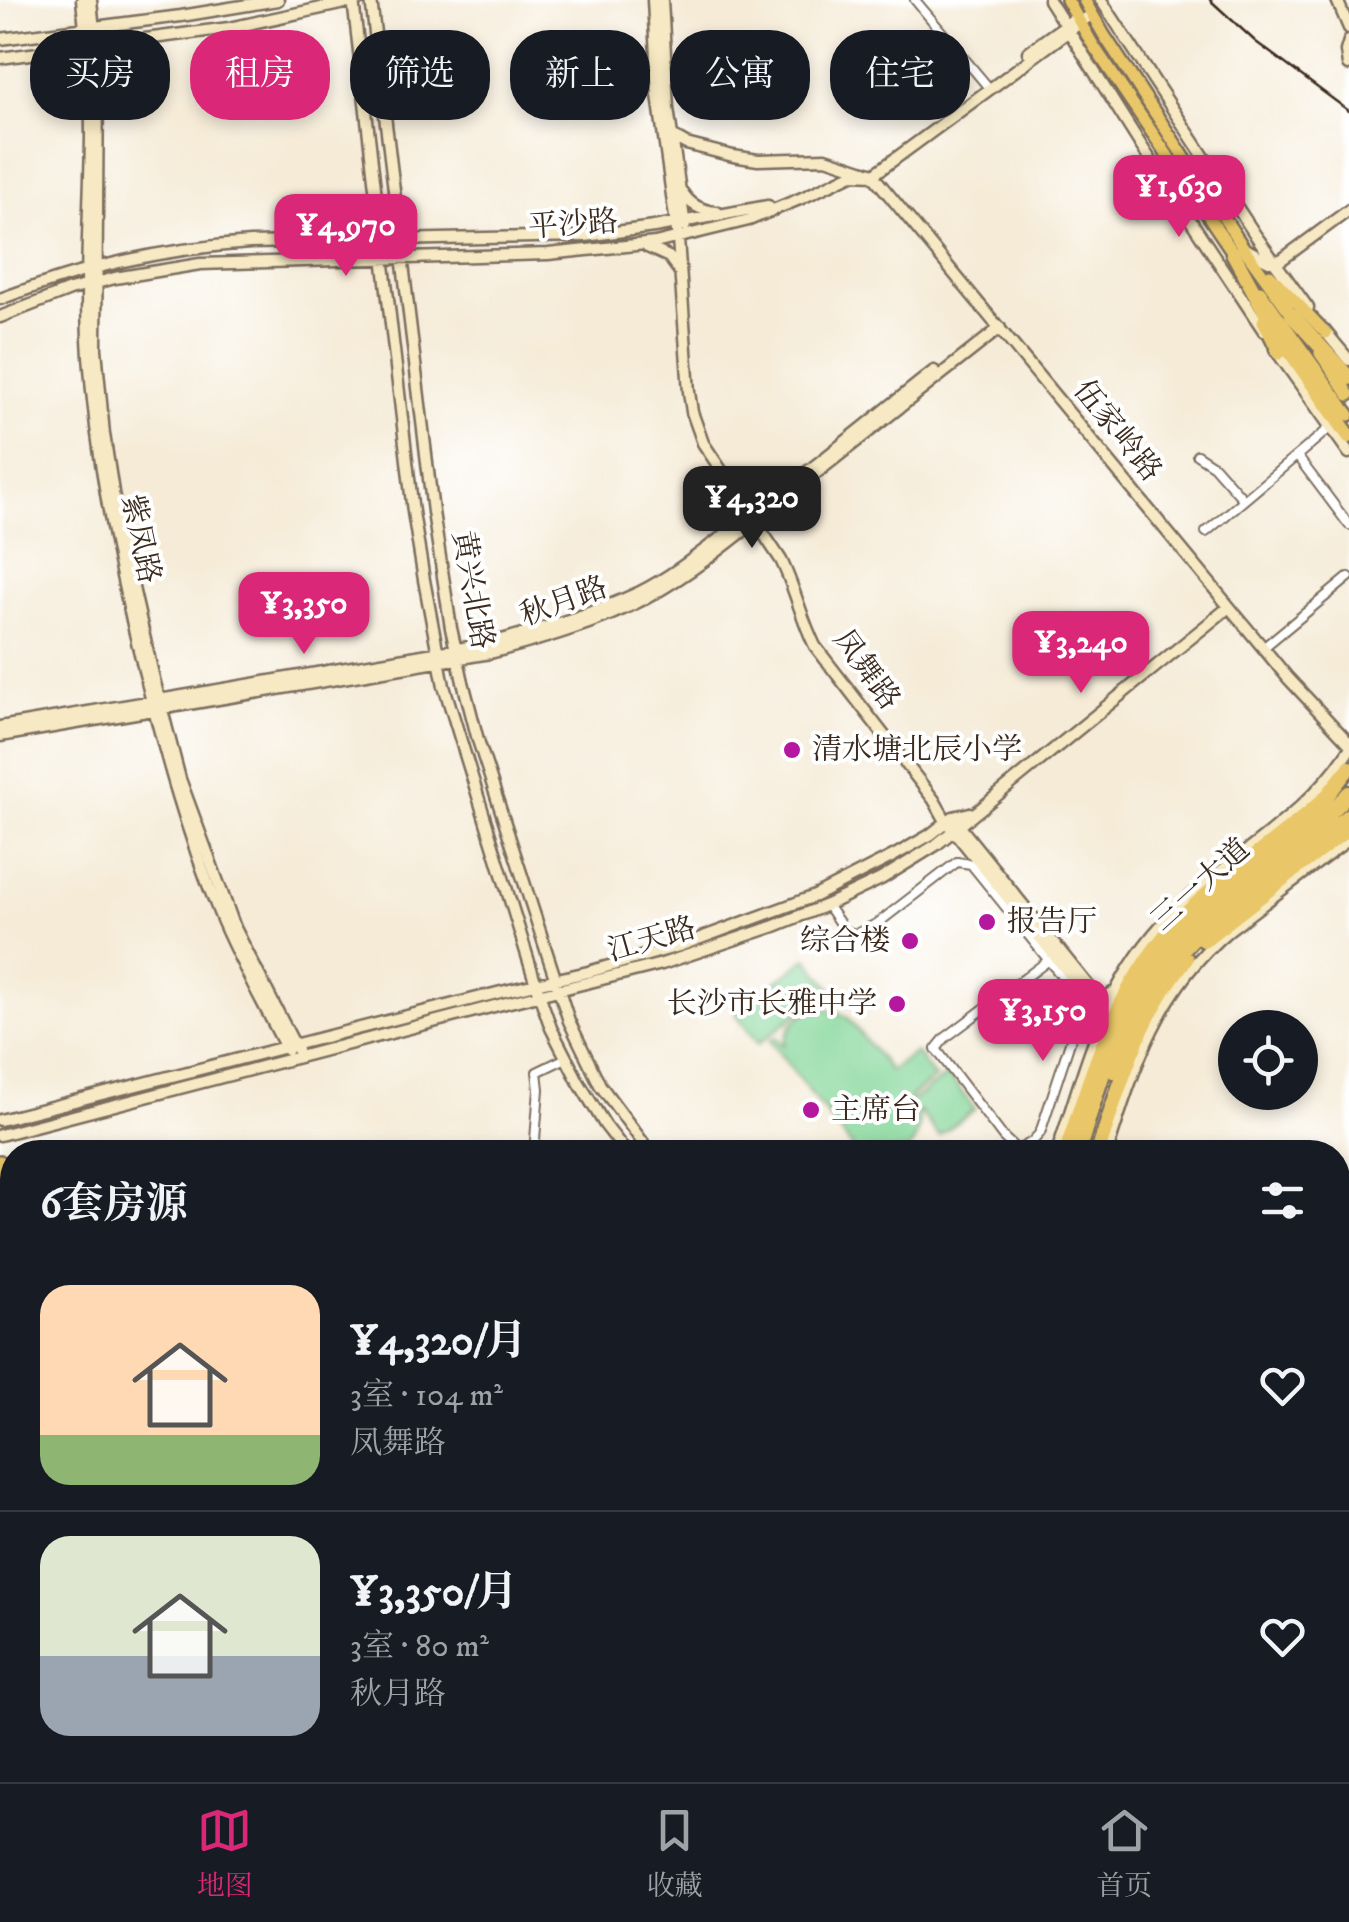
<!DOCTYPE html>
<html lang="zh">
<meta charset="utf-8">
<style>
:root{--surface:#171b24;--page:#242831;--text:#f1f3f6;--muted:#9ea1a6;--line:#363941;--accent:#db2777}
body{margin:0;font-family:"IM FELL DW Pica","Noto Serif SC",serif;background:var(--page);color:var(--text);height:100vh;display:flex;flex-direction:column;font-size:38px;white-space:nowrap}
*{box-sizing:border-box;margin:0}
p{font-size:32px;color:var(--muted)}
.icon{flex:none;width:55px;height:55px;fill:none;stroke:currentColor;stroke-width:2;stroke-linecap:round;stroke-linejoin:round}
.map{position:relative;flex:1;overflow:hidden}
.side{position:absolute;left:0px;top:1140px;width:1350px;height:642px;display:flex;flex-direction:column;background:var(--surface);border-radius:40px 40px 0 0;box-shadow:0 5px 15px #0003}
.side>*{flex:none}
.top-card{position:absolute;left:30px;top:30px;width:1290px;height:90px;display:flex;gap:20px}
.fabs{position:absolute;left:1218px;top:1010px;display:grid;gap:20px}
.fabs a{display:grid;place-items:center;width:100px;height:100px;border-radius:50%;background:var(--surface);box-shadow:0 5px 15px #0003;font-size:50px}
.price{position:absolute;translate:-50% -85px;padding:0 22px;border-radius:20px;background:var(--accent);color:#fff;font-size:32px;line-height:65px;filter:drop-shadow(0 2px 5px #0008)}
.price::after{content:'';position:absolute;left:50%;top:60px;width:30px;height:22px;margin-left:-15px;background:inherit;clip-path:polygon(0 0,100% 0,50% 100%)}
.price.selected{background:#222;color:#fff}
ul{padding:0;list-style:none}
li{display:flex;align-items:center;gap:30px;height:250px;padding:0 40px}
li+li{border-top:2px solid var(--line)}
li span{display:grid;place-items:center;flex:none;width:280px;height:200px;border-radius:30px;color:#555}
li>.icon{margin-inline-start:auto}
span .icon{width:120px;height:120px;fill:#fffc;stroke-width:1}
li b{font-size:42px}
h2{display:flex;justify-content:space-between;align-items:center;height:120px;padding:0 40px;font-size:42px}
.tag{padding:0 35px;border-radius:40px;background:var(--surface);box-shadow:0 5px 15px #0003;font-size:35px;line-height:90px}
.tag.selected{background:var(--accent);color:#fff}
.dock{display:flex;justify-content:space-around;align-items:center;height:140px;border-top:2px solid var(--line);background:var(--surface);font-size:28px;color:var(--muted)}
.dock a{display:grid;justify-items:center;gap:5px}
.dock .selected{color:var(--accent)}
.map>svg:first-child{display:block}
.park{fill:url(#park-crowns);stroke:#5f805b;stroke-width:2.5}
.garden{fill:#83d698;stroke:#5f805b;stroke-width:2.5}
.water{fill:url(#water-ripples);stroke:#40706e;stroke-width:2.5}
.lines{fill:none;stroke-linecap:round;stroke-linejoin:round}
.street-casing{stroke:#7c6e5f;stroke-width:12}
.secondary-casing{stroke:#7c6e5f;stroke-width:15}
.primary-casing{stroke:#7c6e5f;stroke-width:16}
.highway-casing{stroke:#7c6e5f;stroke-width:19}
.street{stroke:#fff;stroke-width:8}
.secondary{stroke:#f6e9c3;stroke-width:10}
.primary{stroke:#e9c769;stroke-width:11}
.highway{stroke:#e9c769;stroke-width:14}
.rail{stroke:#3b2a1e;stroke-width:2.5}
.poi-dot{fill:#b5179e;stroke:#fff;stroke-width:4}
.labels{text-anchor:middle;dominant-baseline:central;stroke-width:8;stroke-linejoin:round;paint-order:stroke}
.street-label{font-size:30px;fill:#3b2a1e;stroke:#fff}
.poi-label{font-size:30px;fill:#3b2a1e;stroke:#fff;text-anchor:start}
</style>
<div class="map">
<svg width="1349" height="1782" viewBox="0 0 1349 1782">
<defs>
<pattern id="park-crowns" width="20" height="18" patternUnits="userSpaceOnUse" patternTransform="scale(2.5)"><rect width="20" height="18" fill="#83d698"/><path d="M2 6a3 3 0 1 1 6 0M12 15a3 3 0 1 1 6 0" fill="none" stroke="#72b883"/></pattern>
<pattern id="water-ripples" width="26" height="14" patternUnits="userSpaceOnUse" patternTransform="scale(2.5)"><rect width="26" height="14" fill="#45b5bf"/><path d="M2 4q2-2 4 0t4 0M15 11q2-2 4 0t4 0" fill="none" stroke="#3b939b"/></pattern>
</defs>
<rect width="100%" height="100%" fill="#fff"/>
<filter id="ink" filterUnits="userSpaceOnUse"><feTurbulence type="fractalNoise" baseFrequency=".01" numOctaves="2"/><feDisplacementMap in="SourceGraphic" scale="20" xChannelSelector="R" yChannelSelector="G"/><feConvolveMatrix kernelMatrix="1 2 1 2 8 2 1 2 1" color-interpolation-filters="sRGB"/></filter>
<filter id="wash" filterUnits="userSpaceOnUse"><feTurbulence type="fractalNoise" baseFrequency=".0048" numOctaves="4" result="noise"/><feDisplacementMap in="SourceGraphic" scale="40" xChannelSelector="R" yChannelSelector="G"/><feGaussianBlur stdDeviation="2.25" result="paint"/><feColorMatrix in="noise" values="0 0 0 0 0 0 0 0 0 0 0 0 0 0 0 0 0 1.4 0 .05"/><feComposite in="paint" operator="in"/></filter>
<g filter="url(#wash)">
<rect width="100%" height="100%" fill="#f5ebd7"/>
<path class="park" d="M 0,1268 L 12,1276 L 12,1416 L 0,1396 Z
M 471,1770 L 565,1770 L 564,1782 L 457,1782 Z"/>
<path class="garden" d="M 807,958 L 831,988 L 758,1044 L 735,1013 Z
M 822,1008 L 839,1013 L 847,1017 L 890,1071 L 916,1052 L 935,1078 L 910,1097 L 912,1101 L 948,1075 L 975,1109 L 939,1136 L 919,1111 C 919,1127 919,1139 907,1151 L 856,1152 L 770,1041 L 776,1037 L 784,1045 C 788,1024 800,1011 822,1008 Z"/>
<path class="water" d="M 0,1396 C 16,1421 19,1428 1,1453 L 12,1469 L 12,1770 L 232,1770 L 236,1782 L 0,1782 Z"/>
</g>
<g filter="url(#ink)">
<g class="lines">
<defs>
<path id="street" d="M 915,0 L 989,88
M 1197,455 L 1214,466 L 1244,500
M 1297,456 L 1349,525
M 1206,532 L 1331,427
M 1263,648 L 1349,577
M 827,905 L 845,931 L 856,934 L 878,923 L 957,862 L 971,864 L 1072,989 L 1080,1003 L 1078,1018 L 1040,1133 L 1032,1142 L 1017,1150 L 1003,1137 L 936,1049 L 945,1038 L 1049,960
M 534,1152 L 539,1089 L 537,1072 L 566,1058
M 0,1258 L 12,1258
M 756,1776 L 761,1782"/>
<path id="secondary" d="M 82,0 C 87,45 91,90 91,136 C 90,209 84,283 89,356 C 96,457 116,556 140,654 C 162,743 185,830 220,915 C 239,961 265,1006 287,1050
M 91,0 L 98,72 L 96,349 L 104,434 L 117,518 L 154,679 L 180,779 L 235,928 L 297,1050
M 353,0 L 413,512 L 424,580 L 444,686 L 538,991 L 551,1028 L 578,1081 L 605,1125 L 626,1152
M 371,0 L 433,512 L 451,628 L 463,682 L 478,740 L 569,1021 L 600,1085 L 650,1152
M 653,0 L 658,95 L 678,239 L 689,392 L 692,412 L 703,443 L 781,560 C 795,588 801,618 815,646 L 934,800 L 946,821 L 1090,1000 L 1094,1007 L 1097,1029
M 662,0 L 668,108 L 685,226
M 1049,0 L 1142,147 L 1264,331
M 1101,0 L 1256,236 L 1308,308
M 1337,0 L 1349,28
M 0,39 L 181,16 L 278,0
M 1028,52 L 1071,21
M 0,58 L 229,28 L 359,0
M 1348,65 L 1346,51 L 1349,41
M 672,136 L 686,144 L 733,156 L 758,160 L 826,158 L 871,173 L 1288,678 L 1349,743
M 682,192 C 690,205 701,211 717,212
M 647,247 L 669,257 L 680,272
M 1245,249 L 1269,261 L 1281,260 L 1349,210
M 0,299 C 86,267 158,249 250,243 L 585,236 L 654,227 L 768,206
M 0,317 L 70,290 L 115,278 L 200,264 L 548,254 L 655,243 L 749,220 L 802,198 L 852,174 L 873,175 L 1092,14
M 1324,330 L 1349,360
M 1275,349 L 1349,453
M 0,727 L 487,644 C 539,630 591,615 640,592 C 674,575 704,550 735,527 C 803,477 868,423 934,371
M 0,736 L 490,653 C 543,639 598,623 648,597 C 701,568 749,526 796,489 C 864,436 932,382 1000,328
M 956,822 L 1094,993 L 1104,998 L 1114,992
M 0,1120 L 501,992 L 588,972 L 679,946 L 815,896 L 895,855 L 930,835 L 953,817 L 970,813
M 0,1135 L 506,1003 L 662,964 L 772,927 L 827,905 L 881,879 L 936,845 L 1229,607
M 1057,1152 C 1087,1065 1103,983 1171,915 C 1228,857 1304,820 1349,750
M 1107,1152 C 1134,1067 1158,989 1230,929 L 1349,839
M 1338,1637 L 1349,1654
M 1338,1660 L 1349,1676
M 1338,1719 L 1349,1711
M 1338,1731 L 1349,1723
M 299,1770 L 305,1782
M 960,1770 L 963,1782
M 975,1770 L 978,1782
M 1245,1782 L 1263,1770
M 1264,1782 L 1282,1770"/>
<path id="primary" d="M 1067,0 L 1093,45 L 1238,260
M 1084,0 L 1104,35 L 1243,247 L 1297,322
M 1270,275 L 1326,333
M 1260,291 L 1349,415
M 1263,321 L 1279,354
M 1320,353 L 1349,395
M 0,1161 L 12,1192
M 0,1207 L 12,1238
M 320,1770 L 327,1782
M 343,1770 L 350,1782
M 579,1782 L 580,1770"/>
<path id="highway" d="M 1233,253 L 1275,330 L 1349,436
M 1292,315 L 1349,378
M 1204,940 L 1349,828
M 1114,1071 C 1122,1047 1131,1023 1144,1000 C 1192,920 1277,871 1349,815
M 1066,1152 C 1094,1066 1119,978 1186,913 C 1225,876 1271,845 1312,810 L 1326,797 L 1349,768
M 1078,1152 C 1110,1050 1130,971 1217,900 C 1261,865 1310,835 1349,793
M 1098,1152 C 1120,1083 1139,1017 1186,959
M 421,1782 L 436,1770"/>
</defs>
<use href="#street" class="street-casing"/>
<use href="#secondary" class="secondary-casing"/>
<use href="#primary" class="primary-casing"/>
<use href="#highway" class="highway-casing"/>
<use href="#street" class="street"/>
<use href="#secondary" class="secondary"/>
<use href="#primary" class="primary"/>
<use href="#highway" class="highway"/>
<path class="rail" d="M 1210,0 L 1256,42 L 1349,111"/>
</g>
</g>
<g class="poi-dot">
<circle cx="792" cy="750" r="10"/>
<circle cx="987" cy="922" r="10"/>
<circle cx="910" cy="941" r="10"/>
<circle cx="897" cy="1004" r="10"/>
<circle cx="811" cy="1110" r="10"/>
</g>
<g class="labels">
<g class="street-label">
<text transform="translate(573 225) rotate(-4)">平沙路</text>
<text transform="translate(1117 431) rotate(51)">伍家岭路</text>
<text transform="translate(140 539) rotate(78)">紫凤路</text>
<text transform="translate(472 590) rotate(80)">黄兴北路</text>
<text transform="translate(564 602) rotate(-20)">秋月路</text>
<text transform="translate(866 670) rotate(54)">凤舞路</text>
<text transform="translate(1201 885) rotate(-42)">三一大道</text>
<text transform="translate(652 940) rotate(-16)">江天路</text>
</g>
<g class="poi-label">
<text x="812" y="750">清水塘北辰小学</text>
<text x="1007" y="922">报告厅</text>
<text x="890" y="941" text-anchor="end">综合楼</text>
<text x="877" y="1004" text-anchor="end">长沙市长雅中学</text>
<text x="831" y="1110">主席台</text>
</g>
</g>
</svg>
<div class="fabs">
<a><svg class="icon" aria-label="locate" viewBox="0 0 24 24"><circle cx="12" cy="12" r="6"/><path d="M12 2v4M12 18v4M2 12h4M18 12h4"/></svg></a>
</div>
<b class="price" style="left:1179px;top:240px">¥1,630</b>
<b class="price" style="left:346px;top:279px">¥4,970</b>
<b class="price selected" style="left:752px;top:551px">¥4,320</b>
<b class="price" style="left:304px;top:657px">¥3,350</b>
<b class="price" style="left:1081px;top:696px">¥3,240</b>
<b class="price" style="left:1043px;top:1064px">¥3,150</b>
<div class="top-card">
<a class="tag">买房</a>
<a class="tag selected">租房</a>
<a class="tag">筛选</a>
<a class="tag">新上</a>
<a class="tag">公寓</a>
<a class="tag">住宅</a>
</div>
<section class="side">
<h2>6套房源<svg class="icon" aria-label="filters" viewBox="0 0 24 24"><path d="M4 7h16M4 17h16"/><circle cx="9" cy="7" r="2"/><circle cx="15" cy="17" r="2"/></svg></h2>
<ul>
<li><span style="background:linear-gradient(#ffd9b3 75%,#8fb573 0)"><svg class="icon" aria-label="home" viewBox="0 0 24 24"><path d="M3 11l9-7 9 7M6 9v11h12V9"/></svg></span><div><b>¥4,320/月</b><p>3室 · 104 m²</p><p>凤舞路</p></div><svg class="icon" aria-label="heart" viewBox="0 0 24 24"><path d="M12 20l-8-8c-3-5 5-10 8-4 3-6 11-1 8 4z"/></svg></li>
<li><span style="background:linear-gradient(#dfe7d0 60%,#9aa5b1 0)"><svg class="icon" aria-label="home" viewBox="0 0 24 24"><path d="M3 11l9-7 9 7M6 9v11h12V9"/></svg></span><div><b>¥3,350/月</b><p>3室 · 80 m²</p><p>秋月路</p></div><svg class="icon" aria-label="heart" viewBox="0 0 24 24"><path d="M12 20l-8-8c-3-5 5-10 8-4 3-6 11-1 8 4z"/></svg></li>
</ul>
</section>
</div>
<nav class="dock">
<a class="selected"><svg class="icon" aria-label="map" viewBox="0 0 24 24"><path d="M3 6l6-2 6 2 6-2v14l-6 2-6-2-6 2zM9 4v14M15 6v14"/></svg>地图</a>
<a><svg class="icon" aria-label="saved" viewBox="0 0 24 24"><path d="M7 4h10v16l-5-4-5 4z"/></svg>收藏</a>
<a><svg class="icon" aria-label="home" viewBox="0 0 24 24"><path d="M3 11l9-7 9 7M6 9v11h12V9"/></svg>首页</a>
</nav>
